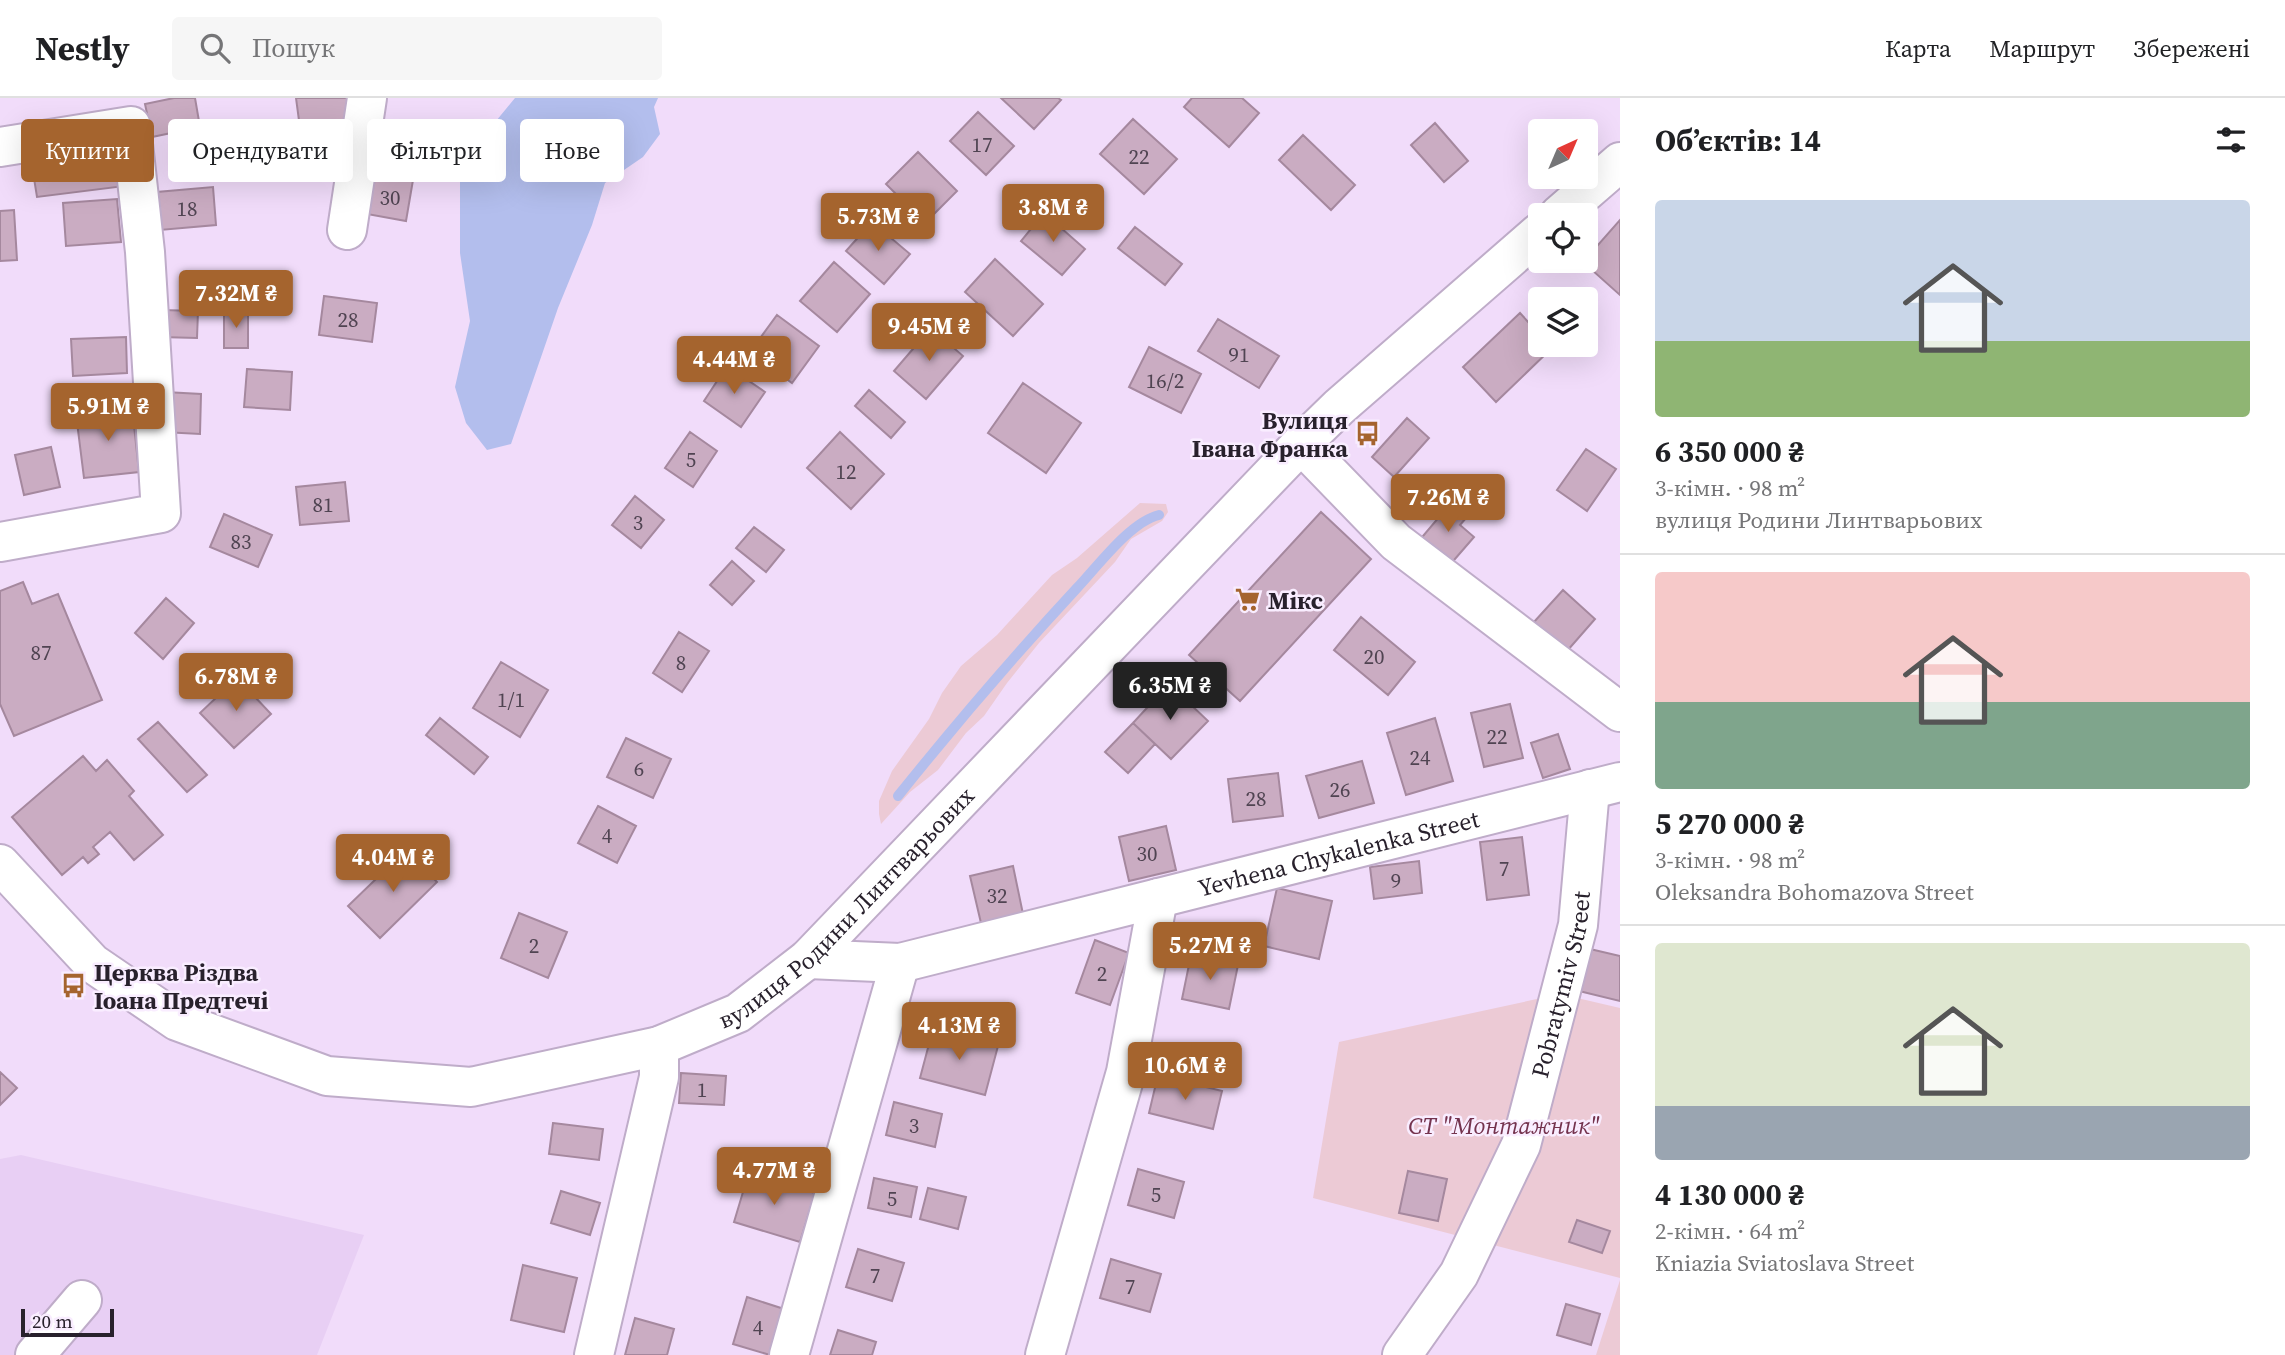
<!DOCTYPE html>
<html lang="uk">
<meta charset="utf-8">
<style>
:root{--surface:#fff;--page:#f6f6f6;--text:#202124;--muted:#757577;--line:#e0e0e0;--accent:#a5642e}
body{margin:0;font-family:"Source Serif 4",serif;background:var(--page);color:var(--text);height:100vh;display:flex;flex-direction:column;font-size:26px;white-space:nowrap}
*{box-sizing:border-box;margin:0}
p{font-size:23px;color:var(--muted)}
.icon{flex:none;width:38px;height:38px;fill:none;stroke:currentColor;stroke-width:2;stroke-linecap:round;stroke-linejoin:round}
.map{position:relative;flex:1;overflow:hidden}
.drawer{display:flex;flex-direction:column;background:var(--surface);width:665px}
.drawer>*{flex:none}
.top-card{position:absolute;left:21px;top:21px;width:665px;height:63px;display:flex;gap:14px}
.needle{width:46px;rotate:44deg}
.buttons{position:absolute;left:1528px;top:21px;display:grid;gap:14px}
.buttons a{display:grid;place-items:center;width:70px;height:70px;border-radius:7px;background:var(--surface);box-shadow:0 7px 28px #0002;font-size:35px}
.scale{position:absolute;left:21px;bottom:18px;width:93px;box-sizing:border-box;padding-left:7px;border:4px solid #28212c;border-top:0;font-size:19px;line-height:24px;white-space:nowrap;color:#28212c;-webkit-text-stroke:5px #f9edff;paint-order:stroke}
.price{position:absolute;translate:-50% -60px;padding:0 16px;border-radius:7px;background:var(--accent);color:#fff;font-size:23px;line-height:46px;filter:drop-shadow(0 2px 4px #0008)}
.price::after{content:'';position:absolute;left:50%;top:42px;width:21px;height:16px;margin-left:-10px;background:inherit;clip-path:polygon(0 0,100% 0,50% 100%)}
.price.current{background:#222;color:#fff}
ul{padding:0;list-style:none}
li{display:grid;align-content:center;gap:14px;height:371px;padding:0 35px}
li+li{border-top:2px solid var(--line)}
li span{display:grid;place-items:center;height:217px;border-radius:7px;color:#555}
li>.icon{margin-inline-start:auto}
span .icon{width:126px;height:126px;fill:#fffc;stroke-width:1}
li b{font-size:30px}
h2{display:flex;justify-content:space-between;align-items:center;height:84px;padding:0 35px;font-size:30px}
.chip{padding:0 24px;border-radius:7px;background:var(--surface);box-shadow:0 7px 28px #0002;font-size:24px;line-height:63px}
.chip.current{background:var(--accent);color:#fff}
header{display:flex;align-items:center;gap:42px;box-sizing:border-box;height:98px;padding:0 35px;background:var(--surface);border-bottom:2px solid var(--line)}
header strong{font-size:33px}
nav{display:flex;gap:38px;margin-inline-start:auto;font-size:24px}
.search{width:490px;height:63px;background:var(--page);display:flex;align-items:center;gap:18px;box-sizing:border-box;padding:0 24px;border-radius:7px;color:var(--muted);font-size:26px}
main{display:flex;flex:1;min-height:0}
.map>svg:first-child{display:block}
.built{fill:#e8cff4}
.green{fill:#eccad5}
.water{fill:#b3beed}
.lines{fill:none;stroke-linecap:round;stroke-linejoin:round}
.stream{stroke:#b3beed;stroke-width:10}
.building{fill:#caacc2;stroke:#a5889e;stroke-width:2}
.minor-casing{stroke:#bfacc9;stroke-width:42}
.major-casing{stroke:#bfacc9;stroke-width:42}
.minor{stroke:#fff;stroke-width:38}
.major{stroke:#fff;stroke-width:38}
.labels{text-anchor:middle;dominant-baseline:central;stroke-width:5;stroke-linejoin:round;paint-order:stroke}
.number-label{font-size:21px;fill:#504452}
.poi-label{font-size:24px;font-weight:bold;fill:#28212c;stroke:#f9edff;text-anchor:start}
.street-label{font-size:24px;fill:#28212c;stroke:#f9edff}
.park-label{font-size:24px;font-style:italic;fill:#74334e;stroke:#f9edff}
</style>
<header>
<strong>Nestly</strong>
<div class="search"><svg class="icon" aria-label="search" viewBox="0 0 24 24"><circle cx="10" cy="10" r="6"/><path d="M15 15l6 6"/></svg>Пошук</div>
<nav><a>Карта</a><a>Маршрут</a><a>Збережені</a></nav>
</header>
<main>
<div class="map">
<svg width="1620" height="1257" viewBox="0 0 1620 1257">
<rect width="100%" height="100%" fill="#f1dcfa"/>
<path class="built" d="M 21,1057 L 364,1137 L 317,1257 L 0,1257 L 0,1061 Z"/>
<path class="green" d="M 1140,405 L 1166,406 L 1168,414 L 1162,423 L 1131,441 L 1115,464 L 1039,545 L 1007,585 L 984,618 L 966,635 L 938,672 L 910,694 L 881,726 L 879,716 L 879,703 L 892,673 L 929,621 L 942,595 L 961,568 L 997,537 L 1052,477 L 1077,460 Z
M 1560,896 L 1620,910 L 1620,1180 L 1313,1100 L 1339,944 Z
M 1620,1182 L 1620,1257 L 1596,1257 Z"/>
<path class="water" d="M 515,0 L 658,0 L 654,9 L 660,36 L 643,59 L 605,85 L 592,127 L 558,210 L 511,346 L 487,352 L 466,325 L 455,289 L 470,223 L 460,155 L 460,67 Z"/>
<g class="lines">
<path class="stream" d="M 898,698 C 955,627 1014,558 1077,490 C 1098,468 1130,424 1159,417"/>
</g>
<path class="building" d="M 174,0 L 195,0 L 200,29 L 152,39 L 145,6 Z
M 296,0 L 350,0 L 353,23 L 300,30 Z
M 1001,0 L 1058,0 L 1061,2 L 1034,31 Z
M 1192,0 L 1242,0 L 1259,15 L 1229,49 L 1184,9 Z
M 978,14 L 1014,48 L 986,77 L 950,43 Z
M 1133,21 L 1177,61 L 1144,96 L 1100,56 Z
M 1435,25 L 1468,63 L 1444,84 L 1411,47 Z
M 1303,37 L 1355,87 L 1331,112 L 1279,62 Z
M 330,42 L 335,69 L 300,75 L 295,49 Z
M 918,54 L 957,93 L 925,125 L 886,86 Z
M 122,63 L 125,88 L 37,99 L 33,74 Z
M 374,74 L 413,82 L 406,123 L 367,116 Z
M 213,89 L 216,127 L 160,132 L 157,94 Z
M 117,101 L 121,144 L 66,148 L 63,105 Z
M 14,112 L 17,162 L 0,163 L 0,113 Z
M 1044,115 L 1085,151 L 1062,177 L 1021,143 Z
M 1620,122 L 1620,197 L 1583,164 Z
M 872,124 L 910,156 L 884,186 L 846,153 Z
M 1135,129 L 1182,166 L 1165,187 L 1118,150 Z
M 995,161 L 1043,206 L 1013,238 L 965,194 Z
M 834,164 L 870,196 L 837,234 L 800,203 Z
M 324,198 L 377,205 L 372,244 L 319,237 Z
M 161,212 L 198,213 L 197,240 L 160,239 Z
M 224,214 L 248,215 L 248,250 L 224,250 Z
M 1520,215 L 1540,237 L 1540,247 L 1549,247 L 1552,250 L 1496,304 L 1463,269 Z
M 777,217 L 819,248 L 792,285 L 750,254 Z
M 1218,221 L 1279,258 L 1259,290 L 1198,253 Z
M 931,230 L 963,258 L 926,301 L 894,273 Z
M 126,239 L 127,275 L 73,278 L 71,241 Z
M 1149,249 L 1201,276 L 1181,315 L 1129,289 Z
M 727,268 L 765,294 L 741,329 L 704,303 Z
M 247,271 L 292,274 L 290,312 L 244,309 Z
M 1023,285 L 1081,325 L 1046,375 L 988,335 Z
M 869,292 L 905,324 L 891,340 L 855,308 Z
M 165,294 L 201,296 L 200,336 L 163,334 Z
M 132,309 L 139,374 L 84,380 L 76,316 Z
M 1407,320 L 1429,340 L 1394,379 L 1372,359 Z
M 690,334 L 717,353 L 693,389 L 665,370 Z
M 840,334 L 884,376 L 851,411 L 807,370 Z
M 51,349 L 60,389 L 24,397 L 15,357 Z
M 1586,351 L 1616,371 L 1587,413 L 1557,392 Z
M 345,384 L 349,423 L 300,427 L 296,389 Z
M 635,398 L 664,422 L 641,450 L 612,427 Z
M 1456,399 L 1472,413 L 1460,427 L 1474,439 L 1448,469 L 1418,444 Z
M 1321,414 L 1371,461 L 1240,603 L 1189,557 Z
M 224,416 L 272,437 L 258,469 L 210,449 Z
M 754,429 L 784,452 L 766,474 L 736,450 Z
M 732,463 L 754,483 L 732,507 L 710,487 Z
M 23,484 L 32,506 L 58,496 L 102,602 L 14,638 L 0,606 L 0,493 Z
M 1563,492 L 1595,521 L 1567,553 L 1534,524 Z
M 166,500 L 194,525 L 163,561 L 135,535 Z
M 1361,519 L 1415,564 L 1388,597 L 1334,552 Z
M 679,534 L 709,553 L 682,594 L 653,575 Z
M 501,564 L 548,592 L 520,639 L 473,610 Z
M 237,580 L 271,616 L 234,650 L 200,615 Z
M 1169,586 L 1208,623 L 1171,661 L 1133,625 Z
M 1510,606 L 1523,660 L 1484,669 L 1471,615 Z
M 440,620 L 488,659 L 474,676 L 426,637 Z
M 1435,620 L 1453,683 L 1406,697 L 1387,635 Z
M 158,624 L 207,677 L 187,694 L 138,641 Z
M 1133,625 L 1155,646 L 1128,675 L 1105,654 Z
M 1558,636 L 1570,671 L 1543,680 L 1531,645 Z
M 626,640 L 671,661 L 653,700 L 607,679 Z
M 83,658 L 96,673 L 107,662 L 134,693 L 129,698 L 163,737 L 134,762 L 110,734 L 93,749 L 99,756 L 88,765 L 83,759 L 62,777 L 12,719 Z
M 1362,663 L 1374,705 L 1319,720 L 1306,678 Z
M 1278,675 L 1283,718 L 1233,724 L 1228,681 Z
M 598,708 L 636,728 L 617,765 L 578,745 Z
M 1166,728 L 1176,772 L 1129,783 L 1119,739 Z
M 1522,739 L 1529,797 L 1487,802 L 1480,744 Z
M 406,752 L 437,784 L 380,840 L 348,808 Z
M 1419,763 L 1422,795 L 1374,801 L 1370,769 Z
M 1013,768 L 1023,816 L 981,825 L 970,778 Z
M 1277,790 L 1332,803 L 1319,861 L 1264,848 Z
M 519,815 L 567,834 L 548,880 L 501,860 Z
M 1095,842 L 1129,855 L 1110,907 L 1076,895 Z
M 1590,851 L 1620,858 L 1620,903 L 1579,893 Z
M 1191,857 L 1238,867 L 1229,911 L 1182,901 Z
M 933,931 L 998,948 L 985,997 L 920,980 Z
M 0,974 L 17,990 L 0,1007 Z
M 681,975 L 726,978 L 724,1007 L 679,1005 Z
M 1158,977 L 1222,993 L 1213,1031 L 1149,1015 Z
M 894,1004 L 942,1016 L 935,1049 L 886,1037 Z
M 553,1025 L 603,1031 L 599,1062 L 549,1056 Z
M 1138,1071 L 1184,1084 L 1174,1120 L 1128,1107 Z
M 1408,1073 L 1447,1081 L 1438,1123 L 1399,1115 Z
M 749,1074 L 815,1095 L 800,1144 L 734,1124 Z
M 874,1080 L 917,1089 L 911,1119 L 868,1110 Z
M 928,1090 L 966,1099 L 958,1131 L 920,1121 Z
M 561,1093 L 600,1105 L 590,1137 L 551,1125 Z
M 1577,1122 L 1610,1133 L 1602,1155 L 1569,1144 Z
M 858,1151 L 904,1165 L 892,1203 L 846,1189 Z
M 1111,1161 L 1161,1176 L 1150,1214 L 1100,1200 Z
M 523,1167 L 577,1180 L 564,1234 L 511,1222 Z
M 747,1199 L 784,1211 L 770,1257 L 733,1246 Z
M 1566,1206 L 1600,1216 L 1591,1247 L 1557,1237 Z
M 635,1220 L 674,1231 L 667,1257 L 625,1257 Z
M 838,1232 L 876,1244 L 872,1257 L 830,1257 Z"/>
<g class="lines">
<defs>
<g id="minor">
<path d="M 0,49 L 131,28 L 145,154 L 161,415 L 0,444"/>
<path d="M 347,132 L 367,0"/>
<path d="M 1301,346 L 1396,444 L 1620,614"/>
<path id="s1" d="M 808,861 L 900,865 L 1620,684"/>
<path d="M 35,1257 L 82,1202"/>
<path d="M 594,1257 L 659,979 L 659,948"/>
<path d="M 789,1257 L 900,865"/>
<path d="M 1045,1257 L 1126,974 L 1158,800"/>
<path id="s2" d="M 1402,1257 L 1459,1176 L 1521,1047 L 1578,827 L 1590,691"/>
</g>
<g id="major">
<path d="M 1559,117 L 1620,64"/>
<path id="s3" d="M 0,766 L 92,865 L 177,923 L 327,978 L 471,989 L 659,948 L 738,915 L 808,861 L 1301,346 L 1339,309 L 1540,134"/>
</g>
</defs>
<use href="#minor" class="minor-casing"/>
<use href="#major" class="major-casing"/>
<use href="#minor" class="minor"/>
<use href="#major" class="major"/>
</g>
<defs>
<symbol id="bus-bare" viewBox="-9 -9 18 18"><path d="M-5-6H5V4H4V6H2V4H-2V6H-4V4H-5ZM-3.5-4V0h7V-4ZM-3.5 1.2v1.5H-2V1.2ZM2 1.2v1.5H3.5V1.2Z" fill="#a5642e" stroke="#f9edff" stroke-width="2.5" paint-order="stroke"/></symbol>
<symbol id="supermarket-bare" viewBox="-9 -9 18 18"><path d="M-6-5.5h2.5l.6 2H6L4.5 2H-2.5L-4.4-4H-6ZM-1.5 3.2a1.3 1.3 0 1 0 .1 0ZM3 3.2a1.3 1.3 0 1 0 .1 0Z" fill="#a5642e" stroke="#f9edff" stroke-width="2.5" paint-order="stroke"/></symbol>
</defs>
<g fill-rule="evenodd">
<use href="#bus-bare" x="1350" y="318" width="35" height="35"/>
<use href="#supermarket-bare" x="1230" y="484" width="35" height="35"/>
<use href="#bus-bare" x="56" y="870" width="35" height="35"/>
</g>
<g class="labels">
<g class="number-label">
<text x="982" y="46">17</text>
<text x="1139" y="58">22</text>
<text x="390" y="99">30</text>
<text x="187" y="110">18</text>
<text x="348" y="221">28</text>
<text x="1239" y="256">91</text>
<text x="1165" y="282">16/2</text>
<text x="691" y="361">5</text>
<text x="846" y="373">12</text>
<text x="323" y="406">81</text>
<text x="638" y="424">3</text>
<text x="241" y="443">83</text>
<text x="41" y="554">87</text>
<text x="1374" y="558">20</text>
<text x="681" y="564">8</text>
<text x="511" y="601">1/1</text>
<text x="1497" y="638">22</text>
<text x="1420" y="659">24</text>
<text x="639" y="670">6</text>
<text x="1340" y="691">26</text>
<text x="1256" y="700">28</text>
<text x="607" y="737">4</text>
<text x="1147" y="755">30</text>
<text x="1504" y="770">7</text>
<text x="1396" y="782">9</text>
<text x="997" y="797">32</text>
<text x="534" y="847">2</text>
<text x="1102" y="875">2</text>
<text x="702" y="991">1</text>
<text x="914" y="1027">3</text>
<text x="1156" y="1096">5</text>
<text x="892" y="1100">5</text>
<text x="875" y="1177">7</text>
<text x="1130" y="1188">7</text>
<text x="758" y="1229">4</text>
</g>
<g class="poi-label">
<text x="1348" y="322" text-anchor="end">Вулиця<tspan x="1348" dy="28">Івана Франка</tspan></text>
<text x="1268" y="502">Мікс</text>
<text x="94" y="874">Церква Різдва<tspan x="94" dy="28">Іоана Предтечі</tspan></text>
</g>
<g class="street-label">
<text stroke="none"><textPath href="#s1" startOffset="544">Yevhena Chykalenka Street</textPath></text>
<text stroke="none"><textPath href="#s3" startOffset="971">вулиця Родини Линтварьових</textPath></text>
<text stroke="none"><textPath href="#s2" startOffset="408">Pobratymiv Street</textPath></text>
</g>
<g class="park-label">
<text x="1504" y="1027">СТ "Монтажник"</text>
</g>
</g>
</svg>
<div class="buttons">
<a><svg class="needle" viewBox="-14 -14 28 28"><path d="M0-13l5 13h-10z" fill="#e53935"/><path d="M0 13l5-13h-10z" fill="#757577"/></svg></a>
<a><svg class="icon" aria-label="locate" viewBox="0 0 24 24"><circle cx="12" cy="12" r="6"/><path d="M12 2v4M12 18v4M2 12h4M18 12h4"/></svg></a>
<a><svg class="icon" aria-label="layers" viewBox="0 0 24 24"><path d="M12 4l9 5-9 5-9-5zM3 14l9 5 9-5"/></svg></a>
</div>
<div class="scale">20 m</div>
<b class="price" style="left:1053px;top:146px">3.8M ₴</b>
<b class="price" style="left:878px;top:155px">5.73M ₴</b>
<b class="price" style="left:236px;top:232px">7.32M ₴</b>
<b class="price" style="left:929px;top:265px">9.45M ₴</b>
<b class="price" style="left:734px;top:298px">4.44M ₴</b>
<b class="price" style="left:108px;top:345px">5.91M ₴</b>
<b class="price" style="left:1448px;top:436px">7.26M ₴</b>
<b class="price" style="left:236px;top:615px">6.78M ₴</b>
<b class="price current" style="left:1170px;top:624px">6.35M ₴</b>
<b class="price" style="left:393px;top:796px">4.04M ₴</b>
<b class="price" style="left:1210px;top:884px">5.27M ₴</b>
<b class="price" style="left:959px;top:964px">4.13M ₴</b>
<b class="price" style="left:1185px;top:1004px">10.6M ₴</b>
<b class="price" style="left:774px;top:1109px">4.77M ₴</b>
<div class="top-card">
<a class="chip current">Купити</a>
<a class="chip">Орендувати</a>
<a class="chip">Фільтри</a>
<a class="chip">Нове</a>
</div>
</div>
<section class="drawer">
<h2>Об’єктів: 14<svg class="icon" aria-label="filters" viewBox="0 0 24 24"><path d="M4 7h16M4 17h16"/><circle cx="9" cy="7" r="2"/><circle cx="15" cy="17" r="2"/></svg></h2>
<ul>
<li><span style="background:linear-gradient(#c9d6e8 65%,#8fb573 0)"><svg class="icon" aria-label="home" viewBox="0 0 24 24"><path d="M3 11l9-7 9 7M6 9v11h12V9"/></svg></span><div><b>6 350 000 ₴</b><p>3-кімн. · 98 m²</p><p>вулиця Родини Линтварьових</p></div></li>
<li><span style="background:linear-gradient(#f6c9c9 60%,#7fa58c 0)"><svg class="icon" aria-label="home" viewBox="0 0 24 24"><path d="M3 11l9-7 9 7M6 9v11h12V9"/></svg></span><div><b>5 270 000 ₴</b><p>3-кімн. · 98 m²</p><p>Oleksandra Bohomazova Street</p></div></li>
<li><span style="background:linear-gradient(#dfe7d0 75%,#9aa5b1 0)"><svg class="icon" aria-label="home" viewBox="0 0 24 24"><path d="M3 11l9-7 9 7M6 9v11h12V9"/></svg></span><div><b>4 130 000 ₴</b><p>2-кімн. · 64 m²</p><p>Kniazia Sviatoslava Street</p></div></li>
</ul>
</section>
</main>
